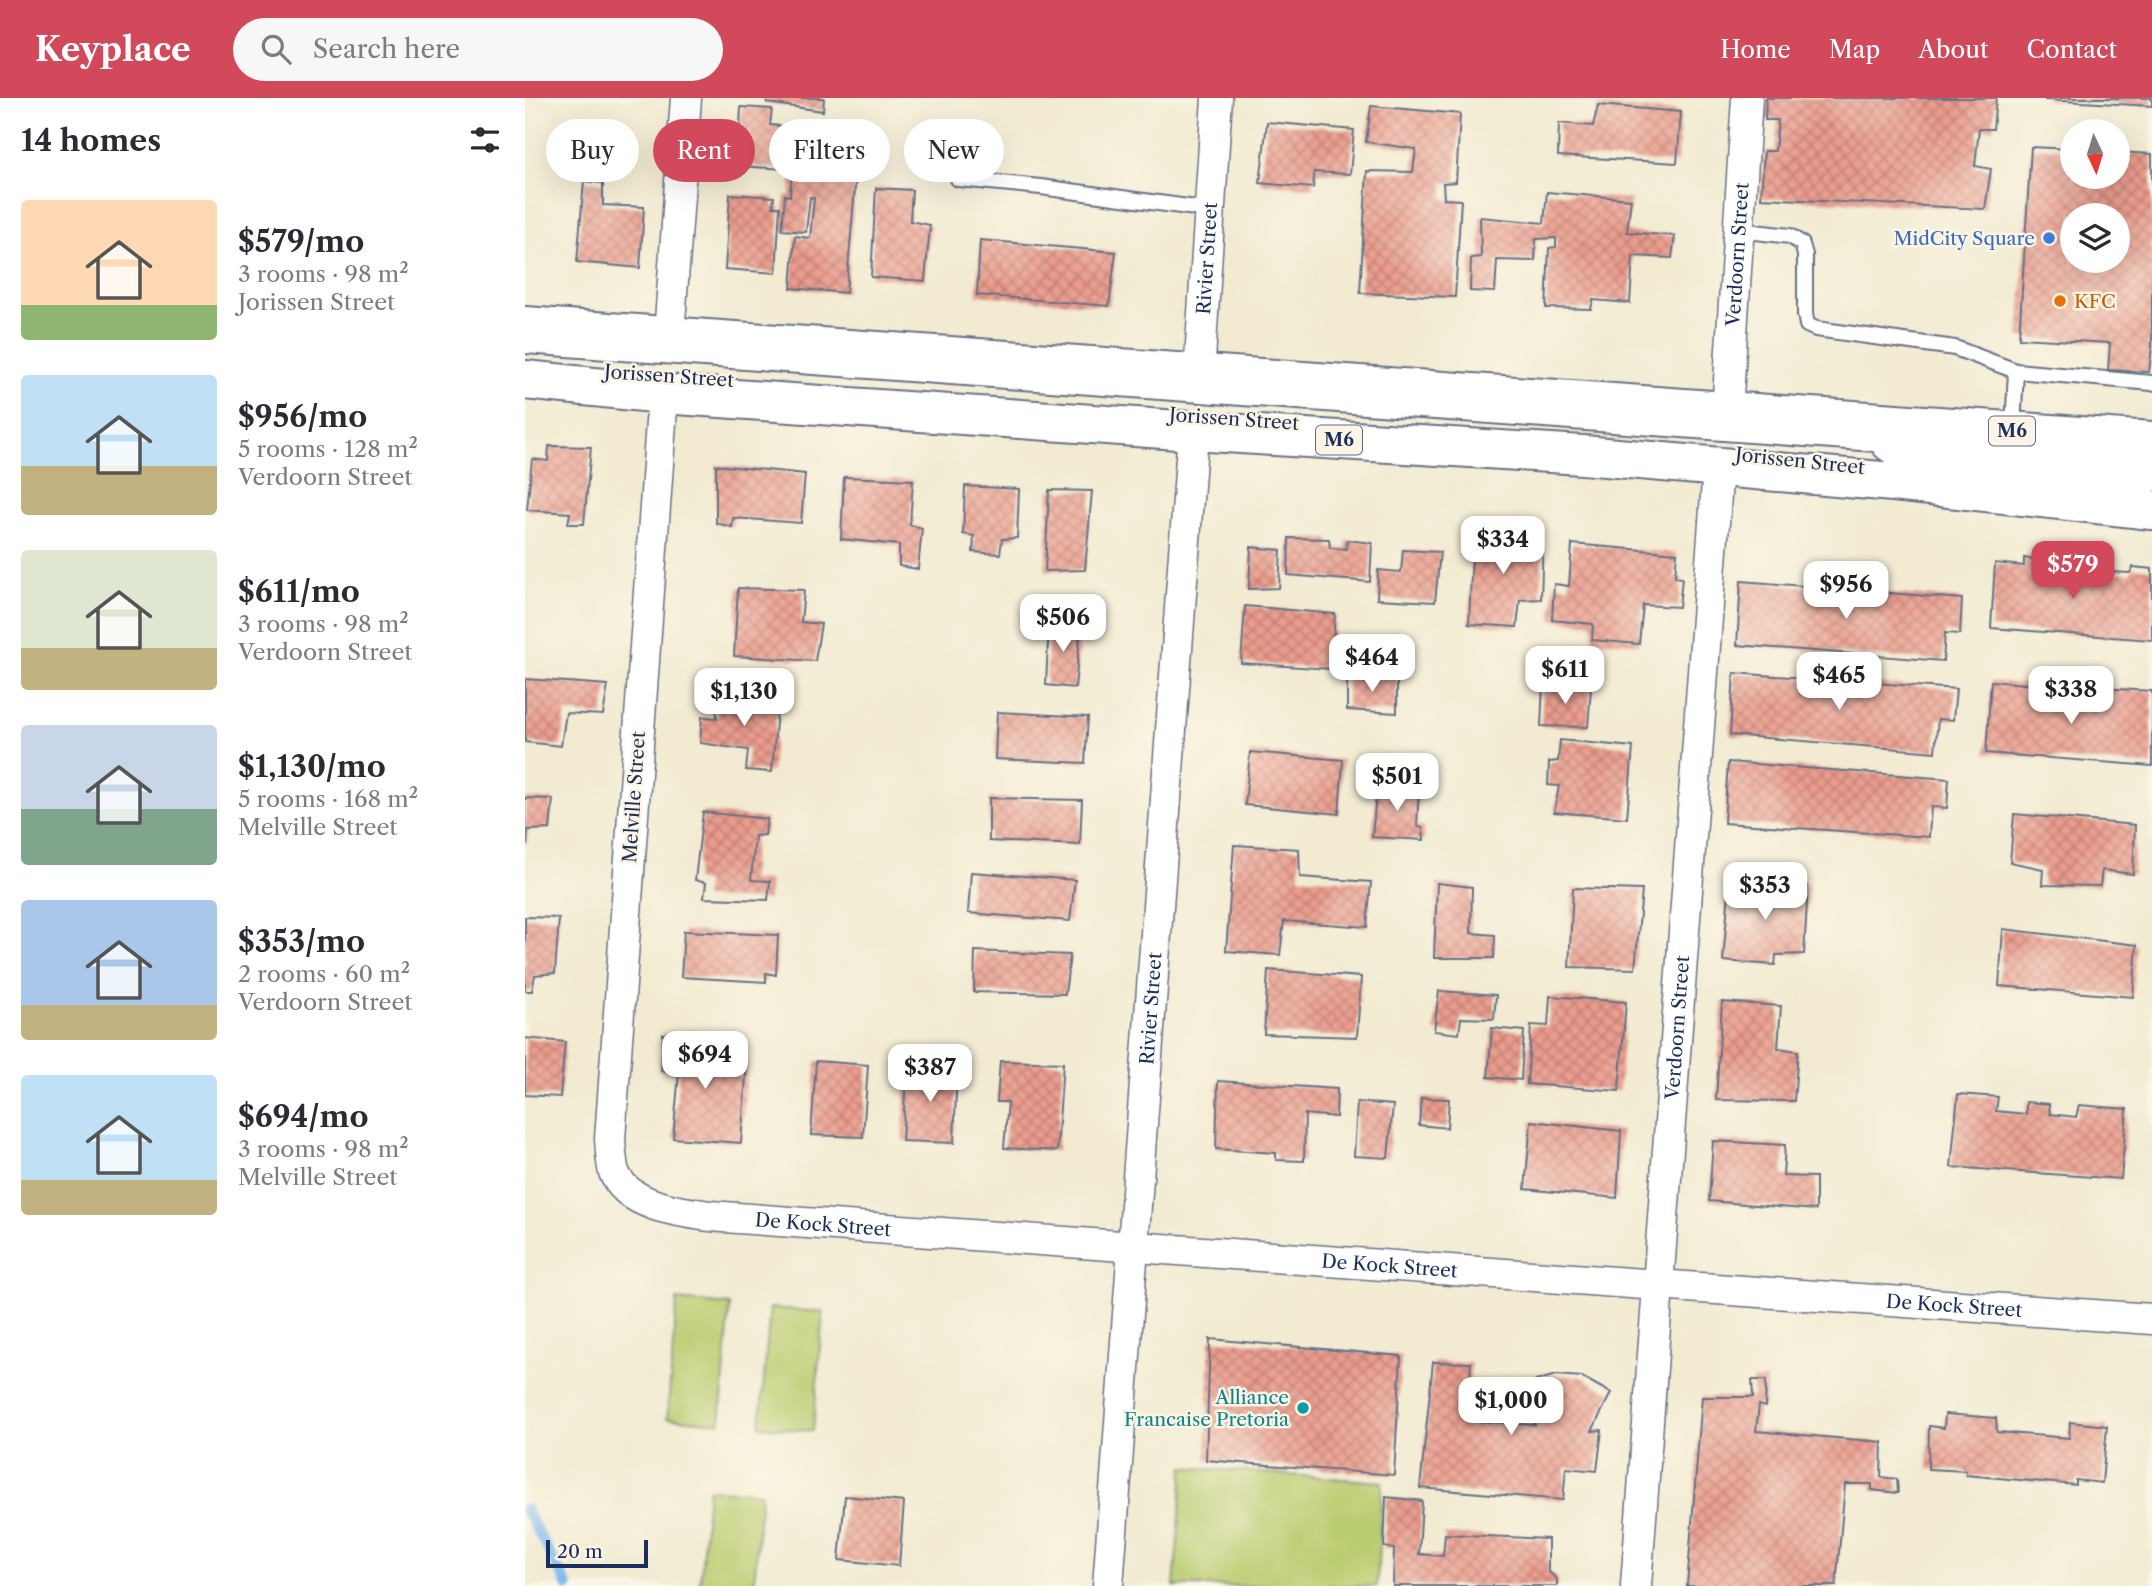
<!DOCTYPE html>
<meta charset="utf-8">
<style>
:root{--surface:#fff;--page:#f7f7f7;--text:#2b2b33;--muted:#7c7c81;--accent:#d1495b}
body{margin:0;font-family:"Libre Caslon Text",serif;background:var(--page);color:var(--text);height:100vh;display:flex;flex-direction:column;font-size:26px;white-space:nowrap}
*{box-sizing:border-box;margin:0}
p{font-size:23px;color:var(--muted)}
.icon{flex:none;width:38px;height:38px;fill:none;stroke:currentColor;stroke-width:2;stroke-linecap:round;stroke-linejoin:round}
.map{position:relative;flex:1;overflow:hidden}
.details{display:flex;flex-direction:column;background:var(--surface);width:525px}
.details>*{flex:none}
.banner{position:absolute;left:21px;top:21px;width:665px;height:63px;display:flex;gap:14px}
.needle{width:46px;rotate:176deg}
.controls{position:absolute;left:1535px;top:21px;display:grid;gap:14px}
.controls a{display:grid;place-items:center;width:70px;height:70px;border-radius:50%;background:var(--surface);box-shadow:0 7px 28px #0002;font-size:35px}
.scale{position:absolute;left:21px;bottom:18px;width:102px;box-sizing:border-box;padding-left:7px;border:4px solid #1b2f5e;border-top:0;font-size:19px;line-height:24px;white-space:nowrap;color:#1b2f5e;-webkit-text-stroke:5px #fcf5e5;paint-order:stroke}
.price{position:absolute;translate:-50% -60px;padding:0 16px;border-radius:14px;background:#fff;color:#222;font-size:23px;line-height:46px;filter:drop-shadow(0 2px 4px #0008)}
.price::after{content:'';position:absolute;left:50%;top:42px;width:21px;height:16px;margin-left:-10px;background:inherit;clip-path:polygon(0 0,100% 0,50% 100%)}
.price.active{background:var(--accent);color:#fff}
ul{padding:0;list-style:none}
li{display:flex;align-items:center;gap:21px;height:175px;padding:0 21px}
li span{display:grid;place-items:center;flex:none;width:196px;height:140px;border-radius:7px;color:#555}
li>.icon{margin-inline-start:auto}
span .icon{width:84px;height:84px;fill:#fffc;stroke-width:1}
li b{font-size:30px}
h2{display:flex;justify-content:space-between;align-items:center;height:84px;padding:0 21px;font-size:30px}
.pill{padding:0 24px;border-radius:32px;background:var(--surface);box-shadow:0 7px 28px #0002;font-size:24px;line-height:63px}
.pill.active{background:var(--accent);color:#fff}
header{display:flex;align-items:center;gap:42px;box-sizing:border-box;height:98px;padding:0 35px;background:var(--accent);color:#fff}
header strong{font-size:33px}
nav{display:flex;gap:38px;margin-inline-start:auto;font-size:24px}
.search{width:490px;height:63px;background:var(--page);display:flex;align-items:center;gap:18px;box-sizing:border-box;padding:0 24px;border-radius:38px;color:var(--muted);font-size:26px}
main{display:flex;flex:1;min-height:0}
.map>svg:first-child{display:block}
.green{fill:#bacc70;stroke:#6a7e67;stroke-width:2}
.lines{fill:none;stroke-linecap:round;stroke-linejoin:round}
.stream{stroke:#7fbaf1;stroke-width:10}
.building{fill:url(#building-cross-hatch);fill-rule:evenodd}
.service-casing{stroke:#667187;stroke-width:18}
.minor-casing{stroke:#667187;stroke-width:33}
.primary-casing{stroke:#667187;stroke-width:42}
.service{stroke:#fff;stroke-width:14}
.minor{stroke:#fff;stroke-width:30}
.primary{stroke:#fff;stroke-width:38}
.shop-dot{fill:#3f7fe0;stroke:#fcf5e5;stroke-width:2.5}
.food-dot{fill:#e8710a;stroke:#fcf5e5;stroke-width:2.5}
.culture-dot{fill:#0f9aa8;stroke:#fcf5e5;stroke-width:2.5}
.labels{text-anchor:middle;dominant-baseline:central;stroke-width:5;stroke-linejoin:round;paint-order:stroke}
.shield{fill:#fcf5e5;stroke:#5e6a86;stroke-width:2}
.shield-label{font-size:18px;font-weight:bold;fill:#1b2f5e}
.shop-label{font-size:19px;fill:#366cbe;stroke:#fcf5e5;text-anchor:end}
.street-label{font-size:19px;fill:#1b2f5e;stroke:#fcf5e5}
.food-label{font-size:19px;fill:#c56008;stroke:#fcf5e5;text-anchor:start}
.culture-label{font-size:19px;fill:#0d838f;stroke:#fcf5e5;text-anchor:end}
</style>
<header>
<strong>Keyplace</strong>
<div class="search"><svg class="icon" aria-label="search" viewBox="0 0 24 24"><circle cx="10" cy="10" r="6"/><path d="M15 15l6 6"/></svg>Search here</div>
<nav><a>Home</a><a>Map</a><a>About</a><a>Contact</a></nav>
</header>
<main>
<section class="details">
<h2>14 homes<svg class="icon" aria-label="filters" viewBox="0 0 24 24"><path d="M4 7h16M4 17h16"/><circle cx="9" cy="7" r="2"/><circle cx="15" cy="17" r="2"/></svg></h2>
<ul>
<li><span style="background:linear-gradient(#ffd9b3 75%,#8fb573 0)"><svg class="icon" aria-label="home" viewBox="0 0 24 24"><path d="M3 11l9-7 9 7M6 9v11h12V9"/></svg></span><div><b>$579/mo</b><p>3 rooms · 98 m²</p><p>Jorissen Street</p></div></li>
<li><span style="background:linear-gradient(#bfe0f5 65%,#c2b280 0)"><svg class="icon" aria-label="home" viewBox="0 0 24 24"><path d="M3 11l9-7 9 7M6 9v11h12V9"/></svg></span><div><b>$956/mo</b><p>5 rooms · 128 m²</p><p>Verdoorn Street</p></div></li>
<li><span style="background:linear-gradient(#dfe7d0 70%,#c2b280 0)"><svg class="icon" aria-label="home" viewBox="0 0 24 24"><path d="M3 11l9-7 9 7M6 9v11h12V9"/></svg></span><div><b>$611/mo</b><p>3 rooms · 98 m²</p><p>Verdoorn Street</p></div></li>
<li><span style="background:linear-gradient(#c9d6e8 60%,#7fa58c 0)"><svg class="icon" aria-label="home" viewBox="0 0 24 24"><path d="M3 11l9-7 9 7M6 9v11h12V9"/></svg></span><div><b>$1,130/mo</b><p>5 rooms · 168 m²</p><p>Melville Street</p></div></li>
<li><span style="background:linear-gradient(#a9c7e8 75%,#c2b280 0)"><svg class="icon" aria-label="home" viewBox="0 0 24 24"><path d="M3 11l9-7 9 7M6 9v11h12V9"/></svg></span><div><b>$353/mo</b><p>2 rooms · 60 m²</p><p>Verdoorn Street</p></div></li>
<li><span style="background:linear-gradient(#bfe0f5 75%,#c2b280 0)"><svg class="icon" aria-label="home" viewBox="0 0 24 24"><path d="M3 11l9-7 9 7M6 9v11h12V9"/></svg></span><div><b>$694/mo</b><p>3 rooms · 98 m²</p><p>Melville Street</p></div></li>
</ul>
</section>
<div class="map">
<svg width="1627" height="1488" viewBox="0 0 1627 1488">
<defs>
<pattern id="building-cross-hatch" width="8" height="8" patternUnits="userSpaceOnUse" patternTransform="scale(1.75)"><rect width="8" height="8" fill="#eb9c8d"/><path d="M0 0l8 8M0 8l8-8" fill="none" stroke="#be8076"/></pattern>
</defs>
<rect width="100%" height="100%" fill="#fcf5e5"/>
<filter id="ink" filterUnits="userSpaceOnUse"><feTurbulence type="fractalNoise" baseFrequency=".0143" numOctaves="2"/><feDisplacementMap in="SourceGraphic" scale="14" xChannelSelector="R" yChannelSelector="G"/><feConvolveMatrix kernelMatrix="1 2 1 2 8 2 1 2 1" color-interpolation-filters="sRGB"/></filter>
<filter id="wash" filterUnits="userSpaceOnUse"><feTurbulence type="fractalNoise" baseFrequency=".00686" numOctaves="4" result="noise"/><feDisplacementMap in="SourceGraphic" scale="28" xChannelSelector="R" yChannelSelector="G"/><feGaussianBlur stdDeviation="1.57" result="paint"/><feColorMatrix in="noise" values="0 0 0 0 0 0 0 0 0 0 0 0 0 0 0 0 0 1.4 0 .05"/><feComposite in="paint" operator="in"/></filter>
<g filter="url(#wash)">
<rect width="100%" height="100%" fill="#f2ebd2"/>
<path class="green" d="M 152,1202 L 205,1207 L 195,1325 L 142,1320 Z
M 245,1210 L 298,1214 L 288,1333 L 235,1328 Z
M 659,1369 L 857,1384 L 852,1488 L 649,1488 Z
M 183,1391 L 236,1395 L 229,1488 L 175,1488 Z"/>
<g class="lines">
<path class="stream" d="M 0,1411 L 43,1488"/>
</g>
<g id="blocks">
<path class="building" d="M 241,0 L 299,0 L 298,13 L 242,5 Z
M 1241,0 L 1471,0 L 1468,31 L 1454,31 L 1450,68 L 1466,71 L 1460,111 L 1236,100 L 1239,53 L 1250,53 L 1253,22 L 1240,22 Z
M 1520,0 L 1627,0 L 1627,8 L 1520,2 Z
M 1073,7 L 1156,14 L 1152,65 L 1033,58 L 1034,25 L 1068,28 Z
M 846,8 L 935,16 L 931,84 L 918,85 L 919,101 L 936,102 L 930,199 L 835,195 L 842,73 L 888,74 L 891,51 L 841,44 Z
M 216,9 L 247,11 L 245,27 L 268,29 L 267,49 L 262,49 L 260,71 L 198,67 L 199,45 L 214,46 Z
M 742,24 L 829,32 L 825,76 L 789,74 L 788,90 L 735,85 Z
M 1506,49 L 1547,51 L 1547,79 L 1592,79 L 1592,54 L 1627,56 L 1627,248 L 1624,274 L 1583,272 L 1585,245 L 1494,240 ZM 1547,117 L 1592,117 L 1592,163 L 1547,163 Z
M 268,60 L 332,66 L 321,195 L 266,190 L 270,138 L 285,140 L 289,100 L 285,99 L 281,134 L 257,132 L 260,97 L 265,98 Z
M 59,83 L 78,85 L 78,107 L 119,109 L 115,170 L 52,164 Z
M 351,90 L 387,92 L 385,123 L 405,127 L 400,183 L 346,179 Z
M 1022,94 L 1106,101 L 1102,134 L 1150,138 L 1147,160 L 1108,158 L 1105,205 L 1068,202 L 1066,211 L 1021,210 L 1024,150 L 1031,149 L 1031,140 L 1011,141 L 1010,163 L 972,162 L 970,194 L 945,193 L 946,160 L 956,159 L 955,119 L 1019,125 Z
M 205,96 L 249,99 L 248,109 L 255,109 L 251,175 L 200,171 Z
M 455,142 L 591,154 L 584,208 L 452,197 Z
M 24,348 L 66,349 L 59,426 L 43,426 L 45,415 L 2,412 L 7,361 L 23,363 Z
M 191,367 L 280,376 L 276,425 L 208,420 L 207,429 L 191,425 Z
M 319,379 L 388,382 L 385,427 L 397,430 L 393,471 L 374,468 L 374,447 L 316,441 Z
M 440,388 L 494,391 L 492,440 L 477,441 L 475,456 L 448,454 L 449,438 L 438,436 Z
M 524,392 L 567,393 L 560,472 L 520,473 Z
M 948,430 L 988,432 L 988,439 L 1018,441 L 1016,501 L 995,502 L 992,529 L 944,526 Z
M 764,440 L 804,441 L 805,450 L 821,451 L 822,442 L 847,445 L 845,484 L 763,477 Z
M 1047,446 L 1152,455 L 1150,479 L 1157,480 L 1154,509 L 1118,507 L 1114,546 L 1067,542 L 1068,526 L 1027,522 L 1029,486 L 1044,488 Z
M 726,449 L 756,452 L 754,490 L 724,491 Z
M 878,452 L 915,454 L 910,504 L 852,501 L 853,472 L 876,474 Z
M 1499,460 L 1524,463 L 1523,471 L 1605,475 L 1608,469 L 1627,471 L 1627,542 L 1466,530 L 1470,465 L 1499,468 Z
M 1216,483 L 1437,501 L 1435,536 L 1420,535 L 1418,563 L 1212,547 Z
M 213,490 L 279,492 L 276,524 L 296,526 L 290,563 L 209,558 Z
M 720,508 L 810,516 L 806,571 L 716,565 Z
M 524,523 L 556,527 L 550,590 L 521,587 Z
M 1209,575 L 1431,591 L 1428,622 L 1413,621 L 1410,654 L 1205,637 Z
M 822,576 L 872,579 L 872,615 L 822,612 Z
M 0,581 L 83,587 L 78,617 L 41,615 L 36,648 L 0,644 Z
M 1466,583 L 1511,587 L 1509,600 L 1572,606 L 1575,590 L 1627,593 L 1627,668 L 1461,655 Z
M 1018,586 L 1066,590 L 1063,629 L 1016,628 Z
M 191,594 L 253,600 L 247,674 L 221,672 L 223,652 L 175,645 L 177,619 L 192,620 Z
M 472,614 L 563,619 L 560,665 L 470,661 Z
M 1035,642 L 1108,649 L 1102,720 L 1029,714 L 1034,688 L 1023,687 L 1024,664 L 1033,663 Z
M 725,654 L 818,662 L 814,716 L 720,707 Z
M 1203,664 L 1424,681 L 1422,710 L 1406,709 L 1404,739 L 1199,725 Z
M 852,687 L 894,689 L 892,728 L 898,730 L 899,742 L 847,739 Z
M 0,700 L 28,701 L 25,731 L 3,732 L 2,746 L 0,746 Z
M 464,700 L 557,702 L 555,747 L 464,743 Z
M 178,714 L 242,721 L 240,737 L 230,738 L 226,782 L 245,783 L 243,802 L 179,800 L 181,785 L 170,782 Z
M 1489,716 L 1610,727 L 1608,776 L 1577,772 L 1575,788 L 1517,787 L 1518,771 L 1485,764 Z
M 709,747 L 774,751 L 775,779 L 846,784 L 842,829 L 759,823 L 755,857 L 701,853 Z
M 446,774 L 550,782 L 545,823 L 443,815 Z
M 1205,781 L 1283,788 L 1279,856 L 1251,857 L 1250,867 L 1198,863 Z
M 912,785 L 947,789 L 946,835 L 970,837 L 969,860 L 909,860 Z
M 1048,790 L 1117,792 L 1110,871 L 1044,869 Z
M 0,819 L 34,820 L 30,875 L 10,877 L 7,893 L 0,893 Z
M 1478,831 L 1612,847 L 1608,899 L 1474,888 Z
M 159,833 L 253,837 L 251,877 L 241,875 L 241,884 L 156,879 Z
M 450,853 L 545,857 L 540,896 L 449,894 Z
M 743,872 L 836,879 L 832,939 L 739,936 Z
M 914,893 L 971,897 L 969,921 L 936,920 L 934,936 L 909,933 Z
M 1025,898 L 1101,904 L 1094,993 L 1002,986 L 1006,927 L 1023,928 Z
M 1197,904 L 1256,908 L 1253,950 L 1273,953 L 1269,1003 L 1191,1002 Z
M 967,930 L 999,933 L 996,982 L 963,979 Z
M 138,936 L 183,940 L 182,961 L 222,965 L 216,1045 L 148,1040 L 154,975 L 136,973 Z
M 0,940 L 40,944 L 35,999 L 0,997 Z
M 291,963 L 343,967 L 338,1039 L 286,1037 Z
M 475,963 L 538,965 L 532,1053 L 479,1050 L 483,1004 L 472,1004 Z
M 382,966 L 432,968 L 429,1045 L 377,1043 Z
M 693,983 L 812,991 L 811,1019 L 780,1016 L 779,1063 L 751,1062 L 751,1055 L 691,1051 Z
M 1433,996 L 1473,999 L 1471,1013 L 1501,1016 L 1501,1004 L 1524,1006 L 1525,1016 L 1551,1019 L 1554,1007 L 1602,1011 L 1596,1081 L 1426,1069 Z
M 896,1000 L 924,1001 L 922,1030 L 894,1027 Z
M 832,1004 L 868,1007 L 863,1060 L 829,1058 Z
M 1006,1023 L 1096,1033 L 1092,1100 L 1000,1091 Z
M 1188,1043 L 1260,1047 L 1258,1078 L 1291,1079 L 1291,1112 L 1184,1103 Z
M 685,1241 L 876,1258 L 869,1377 L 681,1362 Z
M 908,1264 L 946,1265 L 942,1322 L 1010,1327 L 997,1287 L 1031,1277 L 1057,1279 L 1086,1295 L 1067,1333 L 1077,1332 L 1072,1373 L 1041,1370 L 1038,1402 L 895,1390 Z
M 1227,1282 L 1241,1282 L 1240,1309 L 1234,1307 L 1231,1333 L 1357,1344 L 1356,1379 L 1372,1381 L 1373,1395 L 1347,1392 L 1347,1386 L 1320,1386 L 1311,1488 L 1162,1488 L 1177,1299 L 1228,1299 Z
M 1420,1316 L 1471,1320 L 1472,1334 L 1544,1340 L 1545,1324 L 1582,1328 L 1577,1385 L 1551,1382 L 1551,1387 L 1441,1377 L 1441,1373 L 1403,1371 L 1404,1328 L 1419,1330 Z
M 320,1398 L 379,1404 L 374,1468 L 314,1462 Z
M 861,1399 L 897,1403 L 894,1456 L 918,1458 L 920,1436 L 1023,1441 L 1023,1473 L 1032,1481 L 1032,1488 L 868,1488 L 869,1451 L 859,1449 Z"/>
</g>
</g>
<g filter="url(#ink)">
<use href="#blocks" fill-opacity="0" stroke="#667187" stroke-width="2"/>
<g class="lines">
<defs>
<path id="service" d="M 433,81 L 516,89 L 685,112
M 1213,132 L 1265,138 L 1277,146 L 1280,157 L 1280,216 L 1282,227 L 1291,231 L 1430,250 L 1491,273 L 1627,285
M 0,248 L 1364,347
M 1488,331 L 1491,273"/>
<g id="minor">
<path d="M 144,238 L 161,0"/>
<path id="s1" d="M 674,277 L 692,0"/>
<path id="s2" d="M 138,296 L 85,1041 C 86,1051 86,1064 89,1074 C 102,1108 155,1114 185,1118 L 1132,1187 L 1627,1221"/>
<path id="s3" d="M 1202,314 L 1222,0"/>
<path id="s4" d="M 583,1488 L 668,333"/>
<path id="s5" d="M 1111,1488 L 1193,370"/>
</g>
<path id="primary" d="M 0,228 L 1627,343
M 0,282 L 138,296 L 668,333 L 1058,357 L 1368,384 L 1627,412
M 1365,344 L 1372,349 L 1385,353 L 1627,374"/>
</defs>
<use href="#service" class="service-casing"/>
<use href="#minor" class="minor-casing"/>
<use href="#primary" class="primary-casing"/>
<use href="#service" class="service"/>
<use href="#minor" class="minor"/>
<use href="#primary" class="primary"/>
</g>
</g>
<circle class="shop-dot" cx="1524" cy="140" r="7"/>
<circle class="food-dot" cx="1535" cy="203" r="7"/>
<circle class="culture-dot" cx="778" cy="1310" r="7"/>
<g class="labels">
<g class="shield">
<rect x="1464" y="318.5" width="46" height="29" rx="5"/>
<rect x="791" y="327.5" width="46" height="29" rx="5"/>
</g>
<g class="shield-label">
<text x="1487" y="333">M6</text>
<text x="814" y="342">M6</text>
</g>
<g class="shop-label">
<text x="1510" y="140">MidCity Square</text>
</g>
<g class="street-label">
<text stroke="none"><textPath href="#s3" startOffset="158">Verdoorn Street</textPath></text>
<text stroke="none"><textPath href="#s1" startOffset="117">Rivier Street</textPath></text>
<text transform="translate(144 278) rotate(4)">Jorissen Street</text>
<text transform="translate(709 321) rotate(4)">Jorissen Street</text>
<text transform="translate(1275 363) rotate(6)">Jorissen Street</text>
<text transform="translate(109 699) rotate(-86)">Melville Street</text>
<text stroke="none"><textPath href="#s4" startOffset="579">Rivier Street</textPath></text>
<text stroke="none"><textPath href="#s5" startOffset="560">Verdoorn Street</textPath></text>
<text stroke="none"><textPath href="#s2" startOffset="1004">De Kock Street</textPath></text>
<text stroke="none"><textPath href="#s2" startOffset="1572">De Kock Street</textPath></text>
<text stroke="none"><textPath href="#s2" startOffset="2138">De Kock Street</textPath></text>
</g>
<g class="food-label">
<text x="1549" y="203">KFC</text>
</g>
<g class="culture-label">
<text x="764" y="1299">Alliance<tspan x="764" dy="22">Francaise Pretoria</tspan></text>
</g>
</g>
</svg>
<div class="controls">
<a><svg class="needle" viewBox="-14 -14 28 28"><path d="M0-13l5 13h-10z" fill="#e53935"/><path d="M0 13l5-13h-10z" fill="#7c7c81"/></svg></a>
<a><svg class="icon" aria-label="layers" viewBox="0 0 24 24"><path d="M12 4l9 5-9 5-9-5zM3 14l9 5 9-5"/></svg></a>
</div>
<div class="scale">20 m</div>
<b class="price" style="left:978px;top:478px">$334</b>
<b class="price active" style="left:1548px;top:503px">$579</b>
<b class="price" style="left:1321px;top:523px">$956</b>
<b class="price" style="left:538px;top:556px">$506</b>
<b class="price" style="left:847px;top:596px">$464</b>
<b class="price" style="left:1040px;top:608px">$611</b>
<b class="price" style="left:1314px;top:614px">$465</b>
<b class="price" style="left:1546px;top:628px">$338</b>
<b class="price" style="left:219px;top:630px">$1,130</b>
<b class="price" style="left:872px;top:715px">$501</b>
<b class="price" style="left:1240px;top:824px">$353</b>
<b class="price" style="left:180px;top:993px">$694</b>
<b class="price" style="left:405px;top:1006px">$387</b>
<b class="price" style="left:986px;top:1339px">$1,000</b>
<div class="banner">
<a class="pill">Buy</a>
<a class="pill active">Rent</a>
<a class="pill">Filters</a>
<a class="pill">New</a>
</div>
</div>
</main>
